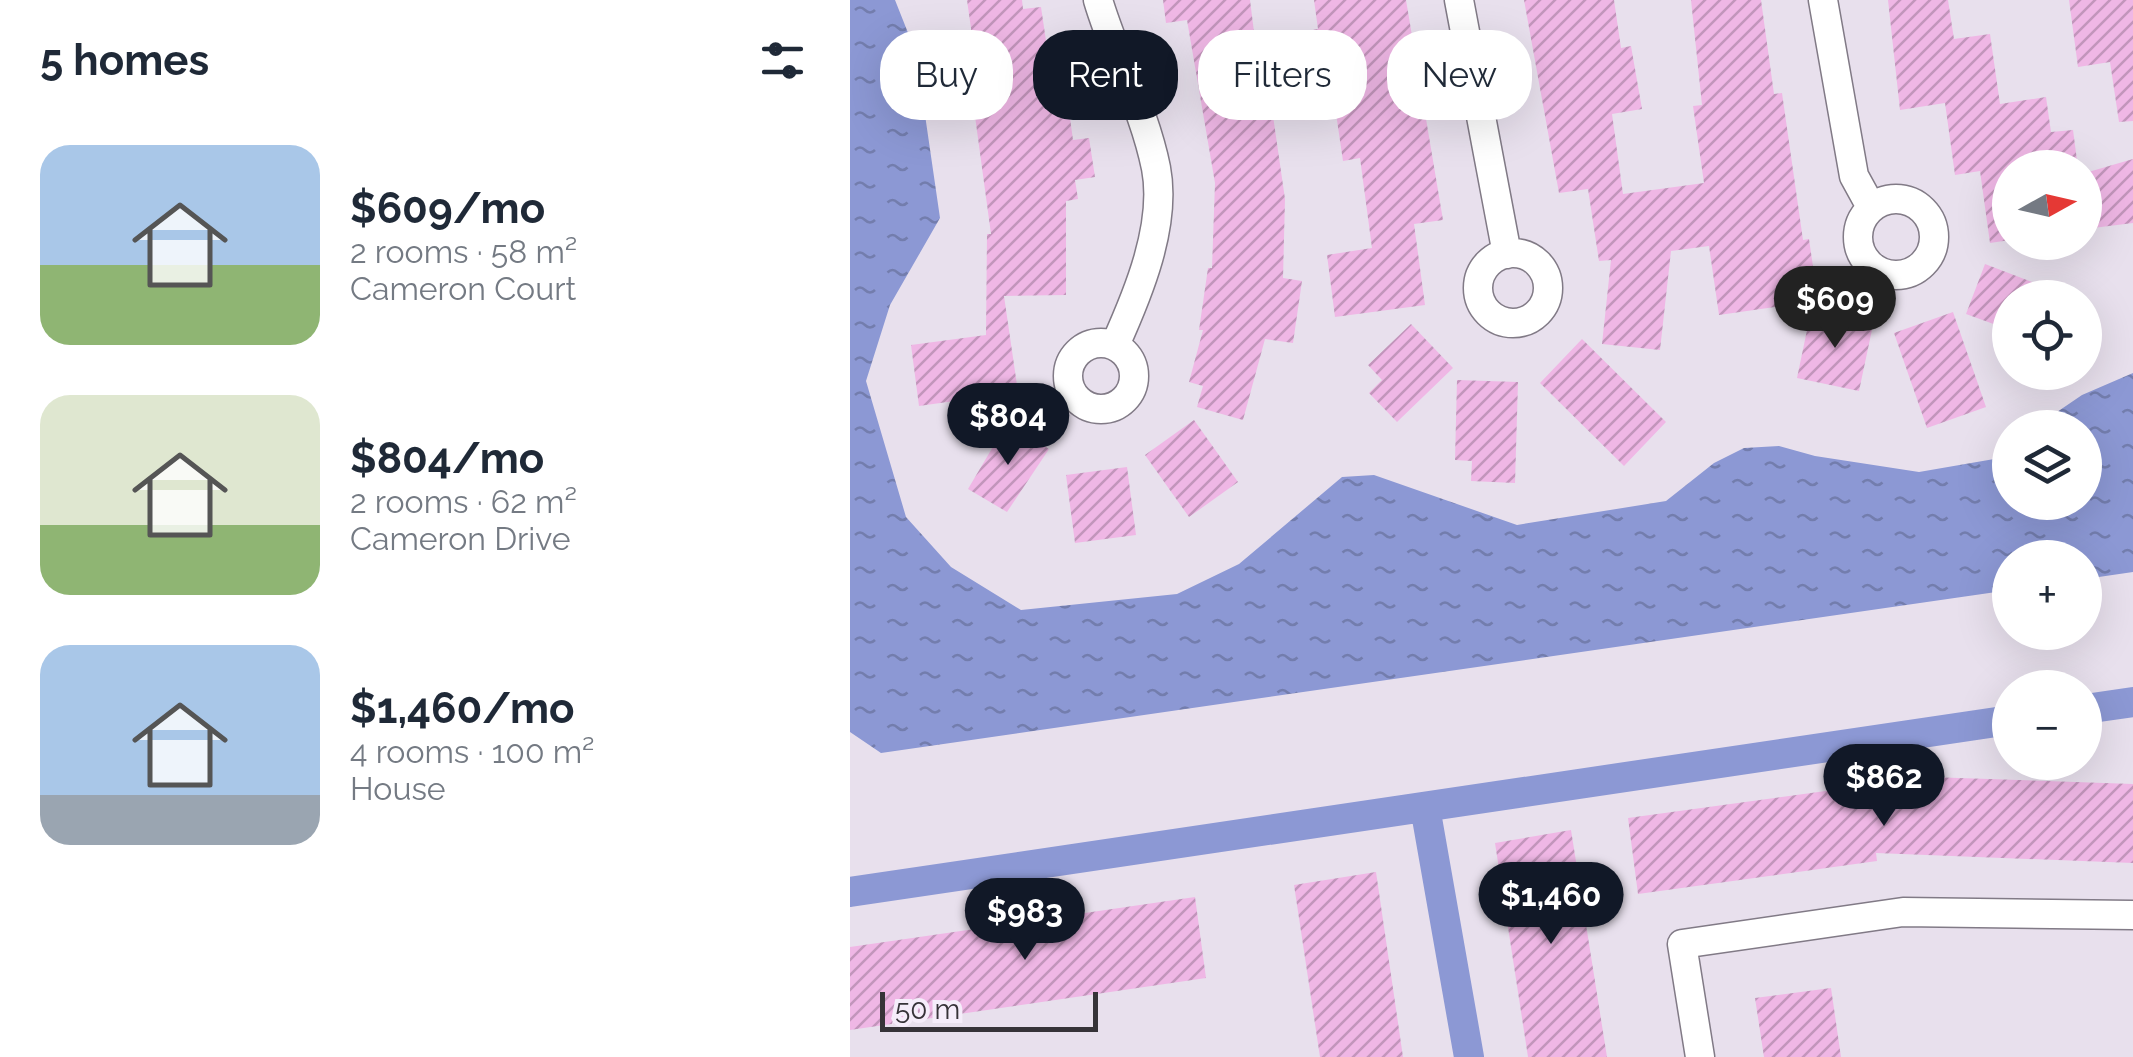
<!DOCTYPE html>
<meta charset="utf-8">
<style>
:root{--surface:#fff;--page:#f6f6f7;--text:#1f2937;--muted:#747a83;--accent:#111827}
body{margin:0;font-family:Raleway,sans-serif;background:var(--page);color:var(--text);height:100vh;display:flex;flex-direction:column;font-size:38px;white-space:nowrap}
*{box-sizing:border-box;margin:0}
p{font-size:32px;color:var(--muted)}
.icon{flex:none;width:55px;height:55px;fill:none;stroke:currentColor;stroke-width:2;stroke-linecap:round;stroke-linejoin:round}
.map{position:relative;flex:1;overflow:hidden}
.sheet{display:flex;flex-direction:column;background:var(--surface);width:850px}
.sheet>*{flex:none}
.banner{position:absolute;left:30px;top:30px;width:950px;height:90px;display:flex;gap:20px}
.needle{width:65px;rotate:82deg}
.controls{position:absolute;left:1142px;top:150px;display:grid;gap:20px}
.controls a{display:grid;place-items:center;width:110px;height:110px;border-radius:50%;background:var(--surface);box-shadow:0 10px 40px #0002;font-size:50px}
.scale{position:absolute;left:30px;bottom:25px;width:218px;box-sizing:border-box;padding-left:10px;border:5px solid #363338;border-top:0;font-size:28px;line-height:35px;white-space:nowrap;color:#363338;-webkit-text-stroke:8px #f5edfa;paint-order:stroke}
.price{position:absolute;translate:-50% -85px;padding:0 22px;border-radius:35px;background:var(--accent);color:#fff;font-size:32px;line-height:65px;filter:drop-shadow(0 2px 5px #0008)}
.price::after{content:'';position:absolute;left:50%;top:60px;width:30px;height:22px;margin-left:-15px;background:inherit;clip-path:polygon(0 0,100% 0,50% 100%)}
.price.current{background:#222;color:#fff}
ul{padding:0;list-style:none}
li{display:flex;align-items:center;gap:30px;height:250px;padding:0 40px}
li span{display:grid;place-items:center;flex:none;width:280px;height:200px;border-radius:30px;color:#555}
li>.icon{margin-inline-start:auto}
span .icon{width:120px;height:120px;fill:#fffc;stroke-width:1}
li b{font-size:42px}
h2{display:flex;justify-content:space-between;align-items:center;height:120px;padding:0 40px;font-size:42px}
.tag{padding:0 35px;border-radius:40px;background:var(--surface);box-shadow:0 10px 40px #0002;font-size:35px;line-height:90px}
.tag.current{background:var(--accent);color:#fff}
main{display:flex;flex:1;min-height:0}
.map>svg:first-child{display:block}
.water{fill:url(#water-ripples)}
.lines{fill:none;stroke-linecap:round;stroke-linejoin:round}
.canal{stroke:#8c98d4;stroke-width:30}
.building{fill:url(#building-hatch)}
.minor-casing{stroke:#817a86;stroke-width:31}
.minor{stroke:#fff;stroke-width:28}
</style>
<main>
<section class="sheet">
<h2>5 homes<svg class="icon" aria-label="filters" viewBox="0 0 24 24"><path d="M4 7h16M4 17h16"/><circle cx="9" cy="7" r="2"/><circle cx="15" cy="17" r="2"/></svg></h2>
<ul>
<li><span style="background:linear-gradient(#a9c7e8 60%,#8fb573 0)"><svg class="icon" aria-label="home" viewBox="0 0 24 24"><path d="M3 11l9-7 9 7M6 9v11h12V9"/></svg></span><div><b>$609/mo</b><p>2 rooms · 58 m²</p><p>Cameron Court</p></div></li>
<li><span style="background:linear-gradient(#dfe7d0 65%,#8fb573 0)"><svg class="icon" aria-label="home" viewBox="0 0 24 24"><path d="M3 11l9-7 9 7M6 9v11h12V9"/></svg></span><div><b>$804/mo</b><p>2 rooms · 62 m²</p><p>Cameron Drive</p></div></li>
<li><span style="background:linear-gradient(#a9c7e8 75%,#9aa5b1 0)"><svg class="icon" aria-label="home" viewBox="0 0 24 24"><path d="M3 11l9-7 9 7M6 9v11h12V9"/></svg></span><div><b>$1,460/mo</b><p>4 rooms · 100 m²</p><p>House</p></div></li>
</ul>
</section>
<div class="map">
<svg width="1283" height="1057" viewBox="0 0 1283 1057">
<defs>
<pattern id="water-ripples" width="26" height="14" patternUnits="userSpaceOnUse" patternTransform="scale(2.5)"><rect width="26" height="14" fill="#8c98d4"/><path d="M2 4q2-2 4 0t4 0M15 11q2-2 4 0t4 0" fill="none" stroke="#737dad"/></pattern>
<pattern id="building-hatch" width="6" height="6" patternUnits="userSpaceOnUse" patternTransform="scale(2.5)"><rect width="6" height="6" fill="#efb7e5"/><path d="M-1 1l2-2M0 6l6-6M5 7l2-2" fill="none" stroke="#c295bb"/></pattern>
</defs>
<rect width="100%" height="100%" fill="#e8e0ed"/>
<path class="water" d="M 0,0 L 45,0 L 66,53 L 90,218 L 40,305 L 16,381 L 56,517 L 101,567 L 171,610 L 327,594 L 389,564 L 492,477 L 524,475 L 667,525 L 816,501 L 864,463 L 894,448 L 929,446 L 965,456 L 1069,472 L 1150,458 L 1160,448 L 1160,502 L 1235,502 L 1235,428 L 1185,427 L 1232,395 L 1283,373 L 1283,572 L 1235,579 L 1235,558 L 1160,558 L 1160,590 L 31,753 L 0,732 Z"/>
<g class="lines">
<path class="canal" d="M 1235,709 L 1283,702
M 575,807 L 619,1057
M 0,892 L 1160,720"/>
</g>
<path class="building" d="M 117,0 L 172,0 L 173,9 L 191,7 L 199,61 L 212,59 L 223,140 L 239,138 L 245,177 L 225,180 L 228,199 L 216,201 L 216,295 L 154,296 L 168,392 L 69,406 L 61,345 L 136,335 L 137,234 L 141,234 L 119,72 L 127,71 Z
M 313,0 L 400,0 L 405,40 L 468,29 L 464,0 L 556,0 L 593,220 L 564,224 L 575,305 L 485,317 L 477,255 L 522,248 L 510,158 L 493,161 L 483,93 L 421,102 L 435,199 L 433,278 L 452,281 L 443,343 L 415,339 L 393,420 L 347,407 L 353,386 L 339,382 L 353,330 L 349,330 L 358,268 L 362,268 L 365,183 L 337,20 L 316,23 Z
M 674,0 L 764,0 L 771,48 L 781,46 L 792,109 L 762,114 L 773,194 L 854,183 L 843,106 L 852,105 L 841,0 L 911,0 L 924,94 L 932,93 L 953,240 L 959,239 L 968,301 L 869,315 L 859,246 L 821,251 L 810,350 L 752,344 L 761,260 L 749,261 L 738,189 L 709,193 Z
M 1038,0 L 1098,0 L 1104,39 L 1140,34 L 1150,104 L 1196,97 L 1201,132 L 1223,130 L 1228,168 L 1160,168 L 1160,240 L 1140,243 L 1130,171 L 1105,175 L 1095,103 L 1050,110 Z
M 1219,0 L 1283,0 L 1283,121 L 1269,122 L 1260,62 L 1228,67 Z
M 1283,159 L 1283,223 L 1235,229 L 1235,173 Z
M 1135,264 L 1216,295 L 1216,298 L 1160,298 L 1160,330 L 1116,314 Z
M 961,311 L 1023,325 L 1009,391 L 947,378 Z
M 1103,312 L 1136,407 L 1077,428 L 1044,333 Z
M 561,324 L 603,368 L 547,422 L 519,393 L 532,380 L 518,365 Z
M 732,339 L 816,422 L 774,466 L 690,383 Z
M 607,380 L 668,382 L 665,483 L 621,481 L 622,461 L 605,460 Z
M 344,420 L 388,482 L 339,517 L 295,455 Z
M 157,423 L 199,449 L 157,512 L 118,489 Z
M 277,467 L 286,535 L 225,543 L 216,475 Z
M 1049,776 L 1283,784 L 1283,863 L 1026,853 L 1027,861 L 788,894 L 778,818 L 1049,781 Z
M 721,830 L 757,1057 L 678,1057 L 645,843 Z
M 526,872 L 553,1057 L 470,1057 L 444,885 Z
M 345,897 L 356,978 L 0,1030 L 0,947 Z
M 981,988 L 991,1057 L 914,1057 L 905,998 Z"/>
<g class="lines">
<defs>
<path id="minor" d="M 248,0 C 265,57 294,109 306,168 C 317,225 288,294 265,345
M 609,0 L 657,254
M 973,0 L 1004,176 L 1021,207
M1008 237a38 38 0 1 1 76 0a38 38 0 1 1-76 0Z
M628 288a35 35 0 1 1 70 0a35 35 0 1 1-70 0Z
M218 376a33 33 0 1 1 66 0a33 33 0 1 1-66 0Z
M 850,1057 L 832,944 L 1053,912 L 1283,915"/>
</defs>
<use href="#minor" class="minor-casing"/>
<use href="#minor" class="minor"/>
</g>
</svg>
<div class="controls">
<a><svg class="needle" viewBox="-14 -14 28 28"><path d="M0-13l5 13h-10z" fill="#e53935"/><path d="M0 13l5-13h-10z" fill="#747a83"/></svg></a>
<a><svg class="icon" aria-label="locate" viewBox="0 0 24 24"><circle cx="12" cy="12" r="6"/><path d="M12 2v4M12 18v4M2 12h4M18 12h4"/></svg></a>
<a><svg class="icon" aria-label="layers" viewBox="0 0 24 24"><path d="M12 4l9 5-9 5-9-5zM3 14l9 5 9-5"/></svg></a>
<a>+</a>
<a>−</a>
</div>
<div class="scale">50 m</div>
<b class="price current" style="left:985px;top:351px">$609</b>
<b class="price" style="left:158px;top:468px">$804</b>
<b class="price" style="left:1034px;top:829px">$862</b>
<b class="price" style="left:701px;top:947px">$1,460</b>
<b class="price" style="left:175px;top:963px">$983</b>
<div class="banner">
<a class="tag">Buy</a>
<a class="tag current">Rent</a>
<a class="tag">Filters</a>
<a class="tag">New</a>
</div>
</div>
</main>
